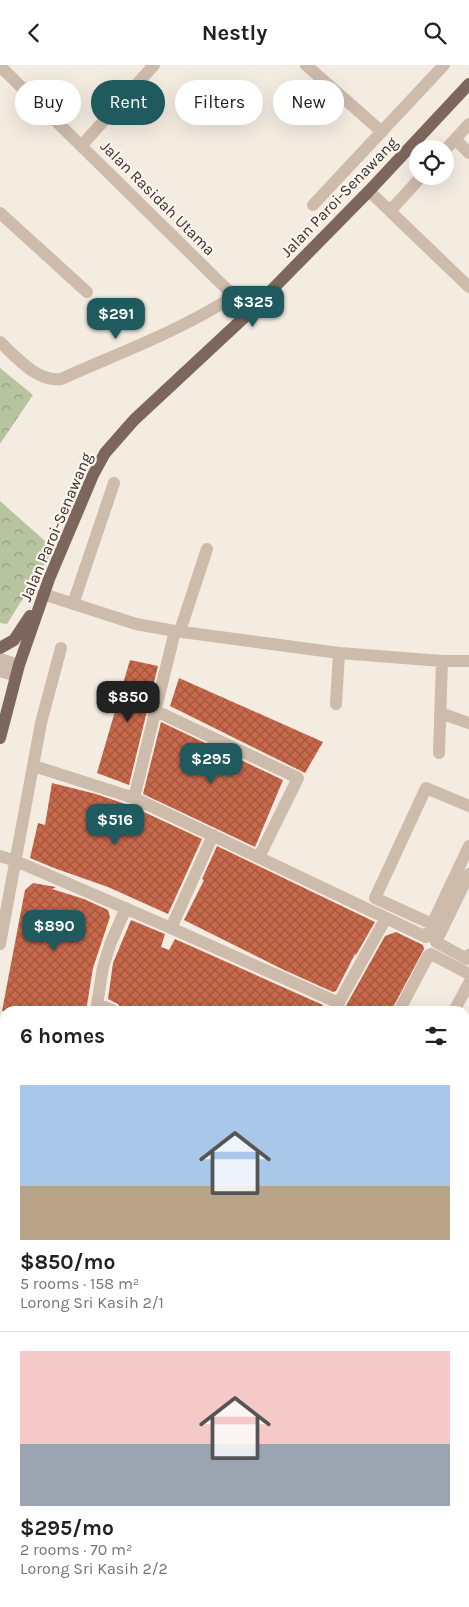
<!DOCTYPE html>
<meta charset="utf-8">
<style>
:root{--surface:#fff;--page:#f2f2f2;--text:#202124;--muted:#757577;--line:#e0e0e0;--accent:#1f5a5e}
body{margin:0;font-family:Karla,sans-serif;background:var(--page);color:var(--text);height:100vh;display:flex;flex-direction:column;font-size:19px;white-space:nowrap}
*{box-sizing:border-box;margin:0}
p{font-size:16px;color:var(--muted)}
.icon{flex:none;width:28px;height:28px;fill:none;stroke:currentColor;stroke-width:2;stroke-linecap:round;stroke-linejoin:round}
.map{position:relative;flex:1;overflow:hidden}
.side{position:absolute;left:0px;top:941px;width:470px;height:601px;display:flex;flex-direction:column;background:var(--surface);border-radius:15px 15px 0 0;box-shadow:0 5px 20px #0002}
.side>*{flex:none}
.hud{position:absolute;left:15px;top:15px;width:440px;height:45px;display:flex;gap:10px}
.fabs{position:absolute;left:409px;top:75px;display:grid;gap:10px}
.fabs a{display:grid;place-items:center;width:45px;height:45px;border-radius:50%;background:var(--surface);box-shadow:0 5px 20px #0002;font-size:25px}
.price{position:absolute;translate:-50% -42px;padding:0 11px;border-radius:10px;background:var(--accent);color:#fff;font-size:16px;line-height:32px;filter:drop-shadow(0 1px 2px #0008)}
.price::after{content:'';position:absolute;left:50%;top:30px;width:15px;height:11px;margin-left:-8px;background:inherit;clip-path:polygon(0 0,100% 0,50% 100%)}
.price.on{background:#222;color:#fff}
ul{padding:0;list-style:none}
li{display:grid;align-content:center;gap:10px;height:265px;padding:0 20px}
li+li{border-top:1px solid var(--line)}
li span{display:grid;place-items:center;height:155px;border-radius:0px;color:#555}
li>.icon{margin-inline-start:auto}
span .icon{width:90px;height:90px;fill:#fffc;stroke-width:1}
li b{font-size:21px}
h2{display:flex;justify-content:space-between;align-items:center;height:60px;padding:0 20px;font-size:21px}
.pill{padding:0 18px;border-radius:22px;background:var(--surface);box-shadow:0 5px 20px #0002;font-size:18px;line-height:45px}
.pill.on{background:var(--accent);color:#fff}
header{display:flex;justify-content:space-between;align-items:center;height:65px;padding:0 20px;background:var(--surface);font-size:22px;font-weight:700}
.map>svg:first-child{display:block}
.forest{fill:url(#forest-crowns)}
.building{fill:url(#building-cross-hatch)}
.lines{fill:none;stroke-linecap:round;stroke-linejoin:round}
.minor{stroke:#cdbbac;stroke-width:12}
.major{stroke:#7d675c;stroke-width:12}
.labels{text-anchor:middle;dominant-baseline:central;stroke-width:4.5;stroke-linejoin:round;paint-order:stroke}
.street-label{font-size:16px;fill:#3b302b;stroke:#fbf5ee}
</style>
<header><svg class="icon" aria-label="back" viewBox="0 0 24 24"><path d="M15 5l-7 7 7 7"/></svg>Nestly<svg class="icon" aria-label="search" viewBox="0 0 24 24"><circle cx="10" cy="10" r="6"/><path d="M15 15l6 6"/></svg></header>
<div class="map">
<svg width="469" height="1542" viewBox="0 0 469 1542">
<defs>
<pattern id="forest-crowns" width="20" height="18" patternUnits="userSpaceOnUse" patternTransform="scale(1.25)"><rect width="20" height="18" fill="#b8c4a0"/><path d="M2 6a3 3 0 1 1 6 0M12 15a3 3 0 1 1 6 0" fill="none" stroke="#97a083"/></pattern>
<pattern id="building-cross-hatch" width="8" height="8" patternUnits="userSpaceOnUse" patternTransform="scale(1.25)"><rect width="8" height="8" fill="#c8694b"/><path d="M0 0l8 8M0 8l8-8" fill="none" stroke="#a4573f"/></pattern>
</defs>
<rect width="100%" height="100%" fill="#f4ebe1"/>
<path class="forest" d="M 0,303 L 33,330 L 0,379 Z
M 0,436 L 54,484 L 7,559 L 0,558 Z"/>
<path class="building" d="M 130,595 L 158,601 L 129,720 L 97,708 Z
M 179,613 L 323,677 L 305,708 L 170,641 Z
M 161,657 L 283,715 L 255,782 L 143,729 Z
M 52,718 L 96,729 L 131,741 L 202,774 L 168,849 L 108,822 L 54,803 L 30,793 L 38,758 L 45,760 Z
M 217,781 L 375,857 L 356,890 L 355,889 L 336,926 L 333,927 L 284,905 L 184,855 L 204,815 L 202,814 Z
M 33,818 L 56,822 L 52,824 L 84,834 L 108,845 L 110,852 L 93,903 L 86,946 L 2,946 L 25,825 Z
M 131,855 L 165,869 L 161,882 L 169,885 L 175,874 L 323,940 L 320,946 L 128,946 L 122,944 L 118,939 L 108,934 L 113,898 Z
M 396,867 L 423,880 L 424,884 L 391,946 L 343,946 L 385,871 Z"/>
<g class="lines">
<path class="minor" d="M 306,0 L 382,67
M 0,1 L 250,247
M 455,74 L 469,88
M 82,80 L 154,0
M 445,85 L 469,59
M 369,126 L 469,222
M 313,140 L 444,0
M 390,146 L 422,111
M 0,148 L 87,227
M 0,277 C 16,292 37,317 61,314 C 119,288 180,266 234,231
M 43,529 L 136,559 L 175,566 L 339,588 L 442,596 L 469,596
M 73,539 L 114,418
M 180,566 L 207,484
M 0,594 L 19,600
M 0,606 L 16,611
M 336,639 L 339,588
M 156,646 L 298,713 L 259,792
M 440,648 L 469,658
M 439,688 L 442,596
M 34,701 L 134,733 L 426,872 L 469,781
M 134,733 L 175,566
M 0,791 L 16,796 L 171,863 L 339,938
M 469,809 L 436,877 L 467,894 L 469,890
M 432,859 L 375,833 L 426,723 L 469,741
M 171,863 L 213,770
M 0,879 L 41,658 L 61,583
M 98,939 L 114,946
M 96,946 L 103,902 L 111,877 L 126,843
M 334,946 L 386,853
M 399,946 L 428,891 L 431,889 L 469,909
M 454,946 L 469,918
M 465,983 L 469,981
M 465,1032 L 469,1030
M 465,1058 L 469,1061
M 0,1121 L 5,1123
M 465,1134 L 469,1132
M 465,1296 L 469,1293
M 465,1402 L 469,1408
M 204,1538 L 206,1542
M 216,1538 L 219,1542
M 277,1538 L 279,1542
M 333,1538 L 335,1542
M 391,1538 L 393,1542
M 174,1542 L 176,1538"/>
<path class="major" d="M 0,583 L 14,575 L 30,551
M 0,673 L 19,600 L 49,514 L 93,410 L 105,388 L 134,355 L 250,247 L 369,126 L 469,19
M 465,1080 L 469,1079
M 465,1097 L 469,1095
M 83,1542 L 87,1538
M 109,1542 L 111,1538"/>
</g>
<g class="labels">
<g class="street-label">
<text transform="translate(339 132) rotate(-46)">Jalan Paroi-Senawang</text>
<text transform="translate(158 133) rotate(45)">Jalan Rasidah Utama</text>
<text transform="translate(56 462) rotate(-67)">Jalan Paroi-Senawang</text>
</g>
</g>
</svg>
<div class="fabs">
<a><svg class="icon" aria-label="locate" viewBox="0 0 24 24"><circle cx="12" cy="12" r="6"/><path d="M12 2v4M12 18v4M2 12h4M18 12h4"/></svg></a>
</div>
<b class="price" style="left:253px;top:263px">$325</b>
<b class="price" style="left:116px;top:275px">$291</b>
<b class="price on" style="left:128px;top:658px">$850</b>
<b class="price" style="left:211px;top:720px">$295</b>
<b class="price" style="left:115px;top:781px">$516</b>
<b class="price" style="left:54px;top:887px">$890</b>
<div class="hud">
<a class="pill">Buy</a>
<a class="pill on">Rent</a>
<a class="pill">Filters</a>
<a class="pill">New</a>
</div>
<section class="side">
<h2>6 homes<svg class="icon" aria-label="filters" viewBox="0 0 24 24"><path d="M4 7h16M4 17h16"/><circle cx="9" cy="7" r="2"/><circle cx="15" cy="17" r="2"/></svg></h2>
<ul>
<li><span style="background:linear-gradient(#a9c7e8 65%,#b9a48a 0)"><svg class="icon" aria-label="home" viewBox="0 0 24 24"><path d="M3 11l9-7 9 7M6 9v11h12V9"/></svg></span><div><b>$850/mo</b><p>5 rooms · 158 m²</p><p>Lorong Sri Kasih 2/1</p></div></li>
<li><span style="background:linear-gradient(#f6c9c9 60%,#9aa5b1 0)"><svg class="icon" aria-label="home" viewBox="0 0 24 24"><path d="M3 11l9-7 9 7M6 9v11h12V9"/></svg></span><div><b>$295/mo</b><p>2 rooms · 70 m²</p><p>Lorong Sri Kasih 2/2</p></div></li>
</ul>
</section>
</div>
